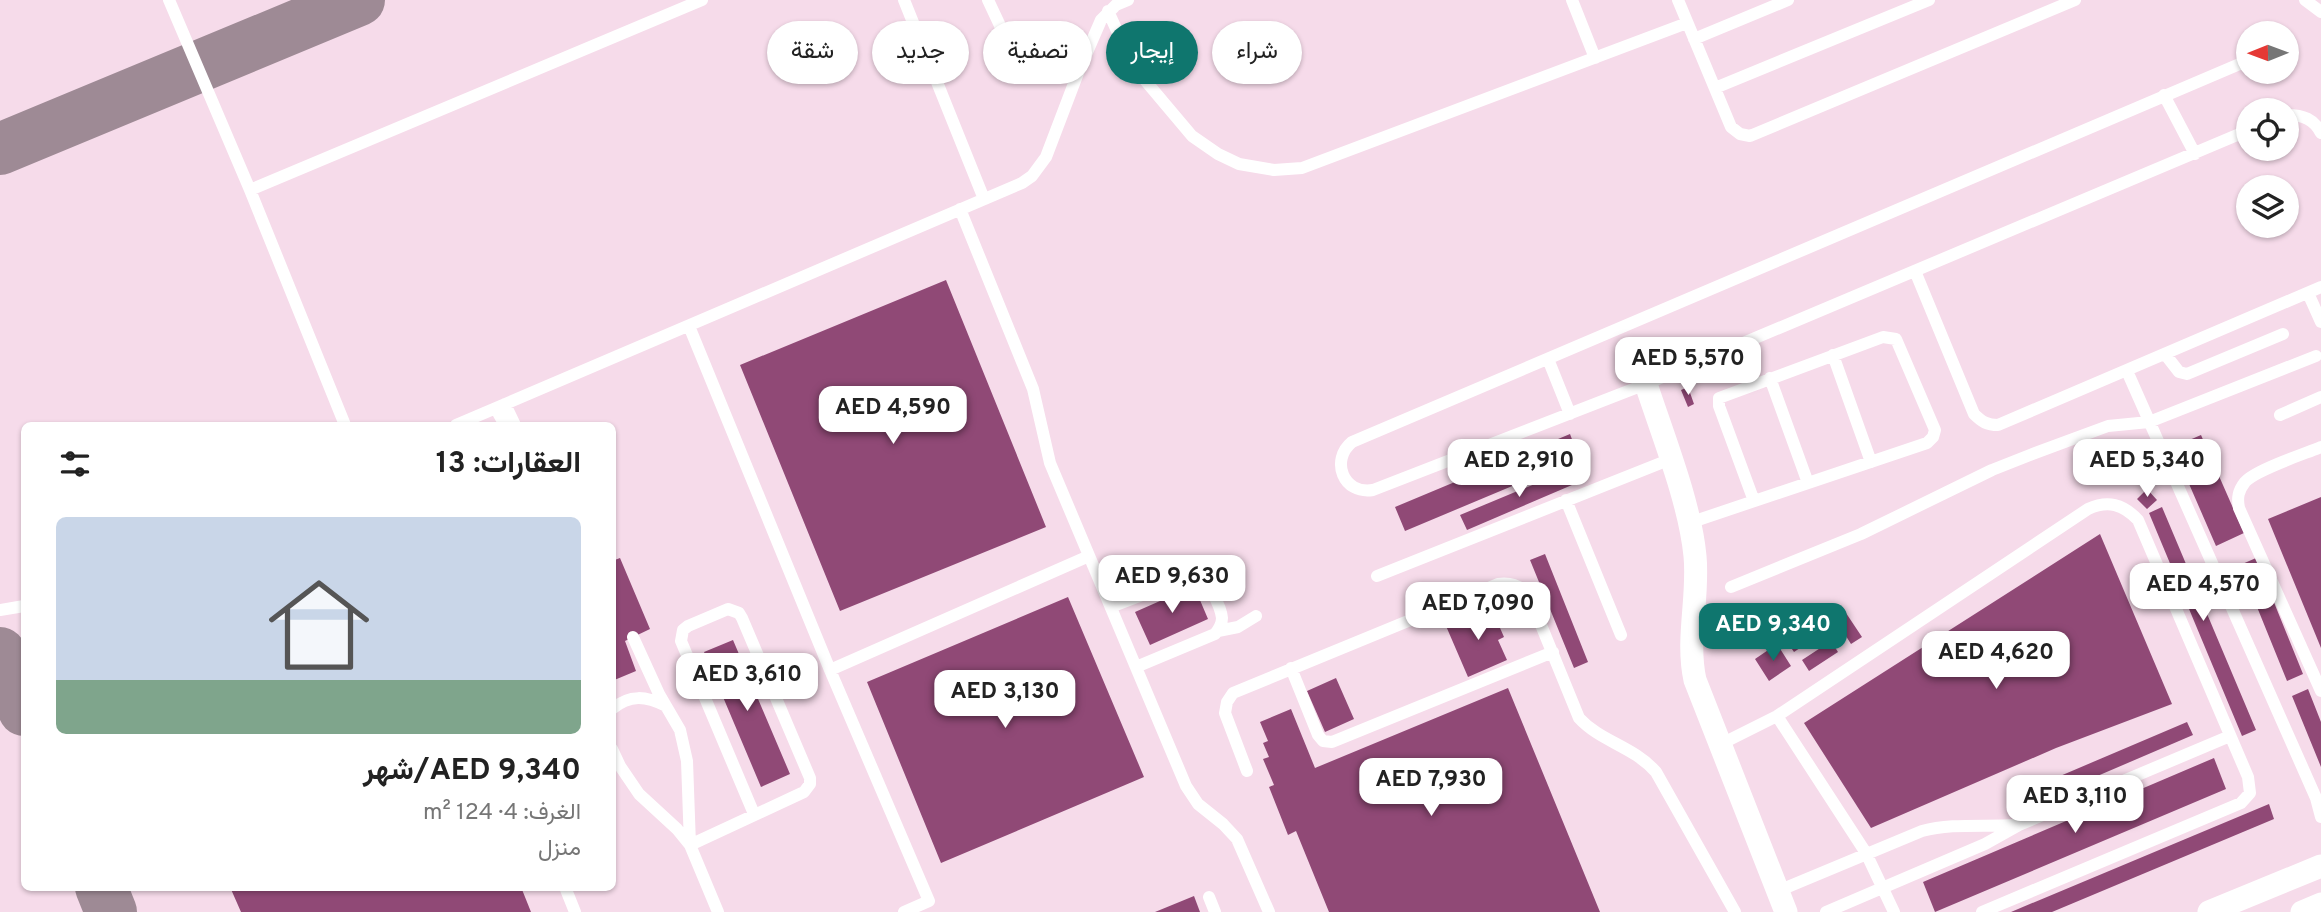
<!DOCTYPE html>
<html lang="ar">
<meta charset="utf-8">
<style>
:root{--surface:#fff;--page:#f6f6f6;--text:#222;--muted:#767676;--accent:#0f766e}
body{margin:0;font-family:Overpass,Vazirmatn,sans-serif;background:var(--page);color:var(--text);direction:rtl;height:100vh;display:flex;flex-direction:column;font-size:26px;white-space:nowrap}
*{box-sizing:border-box;margin:0}
p{font-size:23px;color:var(--muted)}
.icon{flex:none;width:38px;height:38px;fill:none;stroke:currentColor;stroke-width:2;stroke-linecap:round;stroke-linejoin:round}
.map{position:relative;flex:1;overflow:hidden;direction:ltr}
.side{position:absolute;left:21px;top:422px;width:595px;height:469px;display:flex;flex-direction:column;background:var(--surface);border-radius:10px;box-shadow:0 2px 5px #0004;direction:rtl}
.side>*{flex:none}
.guide{position:absolute;left:637px;top:21px;width:665px;height:63px;direction:rtl;display:flex;gap:14px}
.needle{width:46px;rotate:269deg}
.buttons{position:absolute;left:2236px;top:21px;display:grid;gap:14px}
.buttons a{display:grid;place-items:center;width:63px;height:63px;border-radius:50%;background:var(--surface);box-shadow:0 2px 5px #0004;font-size:35px}
.price{position:absolute;translate:-50% -60px;padding:0 16px;border-radius:14px;background:#fff;color:#222;font-size:23px;line-height:46px;filter:drop-shadow(0 2px 4px #0008)}
.price::after{content:'';position:absolute;left:50%;top:42px;width:21px;height:16px;margin-left:-10px;background:inherit;clip-path:polygon(0 0,100% 0,50% 100%)}
.price.active{background:var(--accent);color:#fff}
ul{padding:0;list-style:none}
li{display:grid;align-content:center;gap:14px;height:371px;padding:0 35px}
li span{display:grid;place-items:center;height:217px;border-radius:10px;color:#555}
li>.icon{margin-inline-start:auto}
span .icon{width:126px;height:126px;fill:#fffc;stroke-width:1}
li b{font-size:30px}
h2{display:flex;justify-content:space-between;align-items:center;height:84px;padding:0 35px;font-size:30px}
.pill{padding:0 24px;border-radius:32px;background:var(--surface);box-shadow:0 2px 5px #0004;font-size:24px;line-height:63px}
.pill.active{background:var(--accent);color:#fff}
.map>svg:first-child{display:block}
.lines{fill:none;stroke-linecap:round;stroke-linejoin:round}
.taxiway{stroke:#9e8a95;stroke-width:52}
.building{fill:#904976}
.lane{stroke:#fff;stroke-width:12}
.street{stroke:#fff;stroke-width:23}
</style>
<div class="map">
<svg width="2321" height="912" viewBox="0 0 2321 912">
<rect width="100%" height="100%" fill="#f6dbea"/>
<g class="lines">
<path class="taxiway" d="M 0,149 L 359,0
M 0,653 L 24,710
M 101,887 L 111,912"/>
</g>
<path class="building" d="M 946,280 L 1046,527 L 840,611 L 740,365 Z
M 1688,387 L 1694,404 L 1688,407 L 1681,390 Z
M 1570,434 L 1579,458 L 1405,531 L 1395,507 Z
M 2201,435 L 2244,533 L 2216,546 L 2173,447 Z
M 1573,468 L 1579,482 L 1467,530 L 1460,515 Z
M 2147,489 L 2157,500 L 2147,509 L 2137,499 Z
M 2321,497 L 2321,648 L 2268,519 Z
M 2162,507 L 2256,730 L 2242,736 L 2149,513 Z
M 2100,534 L 2172,704 L 2056,748 L 1871,828 L 1804,723 Z
M 1545,554 L 1588,662 L 1574,668 L 1530,560 Z
M 620,558 L 650,629 L 625,641 L 636,671 L 612,681 L 612,561 Z
M 2256,558 L 2303,674 L 2287,681 L 2240,565 Z
M 1194,586 L 1208,619 L 1150,645 L 1135,612 Z
M 1068,597 L 1144,777 L 941,863 L 867,682 Z
M 1842,607 L 1862,637 L 1851,644 L 1832,614 Z
M 1484,609 L 1487,615 L 1493,612 L 1504,637 L 1498,640 L 1507,660 L 1468,677 L 1446,626 Z
M 1816,619 L 1824,632 L 1794,652 L 1785,639 Z
M 733,640 L 790,774 L 761,787 L 704,652 Z
M 1831,641 L 1838,652 L 1809,671 L 1802,660 Z
M 1777,644 L 1791,666 L 1769,681 L 1755,659 Z
M 1336,678 L 1354,719 L 1325,732 L 1307,691 Z
M 1508,688 L 1600,912 L 1329,912 L 1296,831 L 1288,835 L 1269,787 L 1274,785 L 1263,759 L 1269,757 L 1263,743 L 1268,741 L 1260,722 L 1291,709 L 1315,768 Z
M 2308,689 L 2321,722 L 2321,767 L 2292,696 Z
M 2187,722 L 2193,735 L 2018,810 L 2013,796 Z
M 2214,758 L 2226,789 L 1935,912 L 1923,882 Z
M 2269,804 L 2274,819 L 2052,912 L 2011,912 Z
M 230,887 L 521,887 L 531,912 L 241,912 Z
M 1194,896 L 1200,912 L 1155,912 Z"/>
<g class="lines">
<path class="lane" d="M 169,0 L 250,190 L 345,425
M 904,0 L 984,199
M 988,0 L 1003,32 L 1011,41 L 1078,73
M 1572,0 L 1595,58
M 1678,0 L 1731,127 L 1740,134 L 1750,136 L 2075,0
M 2305,0 L 2321,12
M 1108,11 L 1133,66 L 1192,136 L 1218,154 L 1239,164 L 1274,170 L 1302,168 L 1687,23
M 1694,39 L 1788,0
M 2249,60 L 1352,442 C 1330,460 1343,495 1373,490 L 1646,384 L 2249,130
M 1715,88 L 1929,0
M 2164,95 L 2195,154
M 2287,115 C 2303,115 2314,119 2321,133
M 250,190 L 702,0
M 960,209 L 1033,389 L 1050,463 L 1186,786 L 1198,804 L 1223,824 L 1237,839 L 1269,912
M 1915,271 L 1974,414 C 1982,422 1987,425 1998,425 L 2321,287
M 2308,293 L 2321,322
M 689,326 L 830,670 L 929,901 L 904,912
M 2165,354 L 2179,372 L 2187,374 L 2283,334
M 1833,355 L 1871,462
M 1548,359 L 1570,414
M 2127,371 L 2316,798 L 2321,817
M 1770,378 L 1808,483
M 505,404 L 515,425
M 496,409 L 505,425
M 2280,415 L 2321,397
M 456,425 L 1022,183 L 1032,176 L 1046,157 L 1078,73 L 1101,20 L 1116,5 L 1128,0
M 2321,447 C 2304,454 2255,470 2245,482 C 2238,491 2237,498 2239,508 L 2321,691
M 1566,500 L 1621,635
M 1689,523 L 1927,443 L 1933,437 L 1935,430 L 1896,339 L 1883,337 L 1719,398 L 1719,406 L 1754,501
M 1377,576 L 1671,459
M 1731,587 L 1861,534 L 1992,470 L 2030,455 L 2108,426 L 2149,422 L 2316,356
M 1111,607 L 1197,574 C 1207,578 1221,607 1222,618 C 1222,625 1219,629 1215,634 L 1136,667
M 0,610 L 24,606
M 1218,631 L 1238,627 L 1256,616
M 633,637 L 659,694 L 680,730 L 687,761 L 690,845
M 1291,668 L 1318,735 L 1323,741 L 1332,742 L 1553,652
M 830,670 L 1089,556
M 612,709 C 630,694 646,696 666,706
M 1777,716 L 1866,853 L 1894,912
M 1721,744 L 1777,716 L 2088,509 C 2108,500 2123,504 2138,520 L 2248,777 L 2250,793 L 2241,803 L 1982,912
M 612,749 L 620,766 L 639,794 L 677,829 L 690,845 L 718,912
M 1247,771 L 1225,713 L 1227,702 L 1233,693 L 1498,584 C 1512,582 1522,586 1530,598 L 1579,718 C 1601,742 1633,746 1656,772 L 1735,912
M 690,845 L 804,792 L 810,784 L 810,778 L 742,618 L 739,613 L 728,609 L 688,626 L 683,630 L 681,641 L 754,814
M 565,887 L 575,912
M 1778,891 L 1922,831 C 1952,823 1984,827 2015,825
M 1209,897 L 1215,912
M 1826,912 L 1985,844 L 2019,825 L 2230,736"/>
<path class="street" d="M 1646,384 C 1663,436 1690,503 1695,556 C 1699,597 1686,639 1695,680 L 1786,912
M 2209,912 L 2321,866
M 2302,912 L 2321,904"/>
</g>
</svg>
<div class="buttons">
<a><svg class="needle" viewBox="-14 -14 28 28"><path d="M0-13l5 13h-10z" fill="#e53935"/><path d="M0 13l5-13h-10z" fill="#767676"/></svg></a>
<a><svg class="icon" aria-label="locate" viewBox="0 0 24 24"><circle cx="12" cy="12" r="6"/><path d="M12 2v4M12 18v4M2 12h4M18 12h4"/></svg></a>
<a><svg class="icon" aria-label="layers" viewBox="0 0 24 24"><path d="M12 4l9 5-9 5-9-5zM3 14l9 5 9-5"/></svg></a>
</div>
<b class="price" style="left:1688px;top:397px">AED 5,570</b>
<b class="price" style="left:893px;top:446px">AED 4,590</b>
<b class="price" style="left:1519px;top:499px">AED 2,910</b>
<b class="price" style="left:2147px;top:499px">AED 5,340</b>
<b class="price" style="left:1172px;top:615px">AED 9,630</b>
<b class="price" style="left:2203px;top:623px">AED 4,570</b>
<b class="price" style="left:1478px;top:642px">AED 7,090</b>
<b class="price active" style="left:1773px;top:663px">AED 9,340</b>
<b class="price" style="left:1996px;top:691px">AED 4,620</b>
<b class="price" style="left:747px;top:713px">AED 3,610</b>
<b class="price" style="left:1005px;top:730px">AED 3,130</b>
<b class="price" style="left:1431px;top:818px">AED 7,930</b>
<b class="price" style="left:2075px;top:835px">AED 3,110</b>
<div class="guide">
<a class="pill">شراء</a>
<a class="pill active">إيجار</a>
<a class="pill">تصفية</a>
<a class="pill">جديد</a>
<a class="pill">شقة</a>
</div>
<section class="side">
<h2>العقارات: 13<svg class="icon" aria-label="filters" viewBox="0 0 24 24"><path d="M4 7h16M4 17h16"/><circle cx="9" cy="7" r="2"/><circle cx="15" cy="17" r="2"/></svg></h2>
<ul>
<li><span style="background:linear-gradient(#c9d6e8 75%,#7fa58c 0)"><svg class="icon" aria-label="home" viewBox="0 0 24 24"><path d="M3 11l9-7 9 7M6 9v11h12V9"/></svg></span><div><b>AED 9,340/شهر</b><p>الغرف: 4 · 124 m²</p><p>منزل</p></div></li>
</ul>
</section>
</div>
